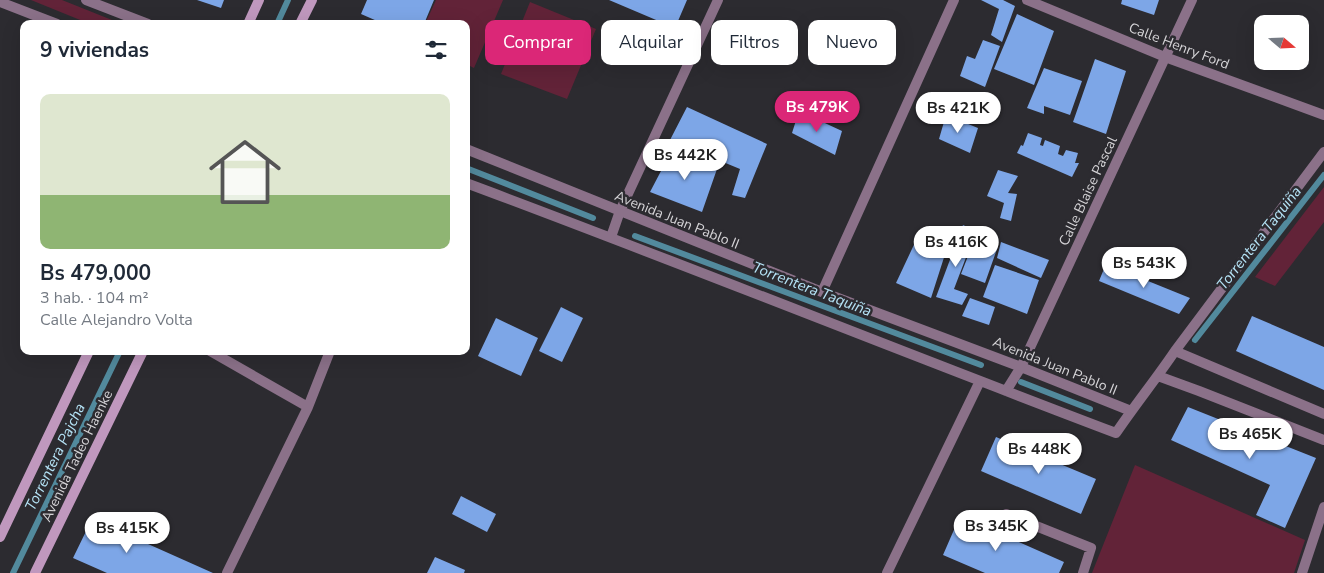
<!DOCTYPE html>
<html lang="es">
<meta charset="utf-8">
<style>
:root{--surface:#fff;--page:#f6f6f7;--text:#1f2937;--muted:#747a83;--accent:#db2777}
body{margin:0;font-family:"Nunito Sans",sans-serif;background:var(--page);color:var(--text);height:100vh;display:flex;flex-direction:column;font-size:19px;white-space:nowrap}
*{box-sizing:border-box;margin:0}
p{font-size:16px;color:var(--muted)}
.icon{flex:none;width:28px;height:28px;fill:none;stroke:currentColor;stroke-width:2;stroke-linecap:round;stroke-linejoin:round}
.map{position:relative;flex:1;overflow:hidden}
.drawer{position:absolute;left:20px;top:20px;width:450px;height:335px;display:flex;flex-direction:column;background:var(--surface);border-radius:10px;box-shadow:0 5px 20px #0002}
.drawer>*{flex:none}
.top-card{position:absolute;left:485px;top:20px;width:475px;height:45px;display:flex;gap:10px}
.needle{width:32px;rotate:109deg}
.buttons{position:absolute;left:1254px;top:15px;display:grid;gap:10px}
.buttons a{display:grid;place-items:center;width:55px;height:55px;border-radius:10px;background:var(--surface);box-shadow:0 5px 20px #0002;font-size:25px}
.price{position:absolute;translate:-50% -42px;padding:0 11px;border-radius:18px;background:#fff;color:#222;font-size:16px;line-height:32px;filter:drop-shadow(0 1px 2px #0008)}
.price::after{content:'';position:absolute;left:50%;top:30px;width:15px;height:11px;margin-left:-8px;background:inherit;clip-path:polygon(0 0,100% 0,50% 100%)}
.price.current{background:var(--accent);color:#fff}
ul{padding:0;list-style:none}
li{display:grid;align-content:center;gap:10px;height:265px;padding:0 20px}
li span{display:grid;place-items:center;height:155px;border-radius:10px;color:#555}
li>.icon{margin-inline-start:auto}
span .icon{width:90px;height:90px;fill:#fffc;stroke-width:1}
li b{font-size:21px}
h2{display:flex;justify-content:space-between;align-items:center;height:60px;padding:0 20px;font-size:21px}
.tag{padding:0 18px;border-radius:10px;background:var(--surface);box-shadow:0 5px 20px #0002;font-size:18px;line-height:45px}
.tag.current{background:var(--accent);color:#fff}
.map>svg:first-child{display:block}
.green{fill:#622338}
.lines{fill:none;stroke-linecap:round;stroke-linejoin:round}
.stream{stroke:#528a9d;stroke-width:6}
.building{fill:#7da6e7}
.service{stroke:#8b7189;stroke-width:10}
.minor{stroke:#8b7189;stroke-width:10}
.tertiary{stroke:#8b7189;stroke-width:10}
.secondary{stroke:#c098be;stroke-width:10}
.labels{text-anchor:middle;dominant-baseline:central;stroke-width:5;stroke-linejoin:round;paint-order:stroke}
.street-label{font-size:14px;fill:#d5d4d7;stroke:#2c2b30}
.water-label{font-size:15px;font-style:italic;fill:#b5e3f6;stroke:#2c2b30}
</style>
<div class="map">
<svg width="1324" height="573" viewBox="0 0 1324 573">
<rect width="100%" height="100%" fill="#2c2b30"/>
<path class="green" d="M 31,0 L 62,0 L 122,24 L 90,24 Z
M 436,0 L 503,0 L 474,68 L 466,64 L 466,24 L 425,24 Z
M 530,2 L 596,29 L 567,99 L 501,74 Z
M 1324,187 L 1324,222 L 1275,286 L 1255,277 Z
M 1135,465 L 1305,540 L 1294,573 L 1092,573 Z"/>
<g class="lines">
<path class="stream" d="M 277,24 L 288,0
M 466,168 L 593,218
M 635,236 L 981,365
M 1195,340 L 1324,175
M 1021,382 L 1090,409
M 13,573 L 120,351"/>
</g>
<path class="building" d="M 197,0 L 224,0 L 221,8 Z
M 367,0 L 434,0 L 424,24 L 384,24 L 361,14 Z
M 609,0 L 687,0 L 675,28 Z
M 981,0 L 1003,0 L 1015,6 L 1002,42 L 991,35 L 999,9 Z
M 1122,0 L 1159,0 L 1154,15 L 1121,4 Z
M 1017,14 L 1054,31 L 1034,85 L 994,69 Z
M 983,40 L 1000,46 L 985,87 L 960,76 L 967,56 L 975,59 Z
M 1095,59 L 1126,71 L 1106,134 L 1073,122 Z
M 1044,68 L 1082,81 L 1070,115 L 1044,106 L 1044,114 L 1027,108 Z
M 687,107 L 767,144 L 745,198 L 732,195 L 740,169 L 670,140 Z
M 799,111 L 842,131 L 835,155 L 792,133 Z
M 946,115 L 978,128 L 970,153 L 939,139 Z
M 1028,133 L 1042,138 L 1040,145 L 1043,146 L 1045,140 L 1060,146 L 1058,154 L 1063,156 L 1066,150 L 1078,153 L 1075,163 L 1079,163 L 1072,177 L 1017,153 L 1021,145 L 1023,146 Z
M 672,150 L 717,169 L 702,212 L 650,192 Z
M 998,170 L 1018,176 L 1008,193 L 1017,194 L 1011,221 L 1000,218 L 1004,203 L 987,196 Z
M 963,225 L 976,231 L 954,289 L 968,294 L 962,305 L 936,297 Z
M 919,234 L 948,245 L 931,298 L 896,283 Z
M 974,241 L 997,249 L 985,283 L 961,274 Z
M 1001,242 L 1049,260 L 1041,278 L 997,258 Z
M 1106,264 L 1190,298 L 1179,314 L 1099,281 Z
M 995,265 L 1039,280 L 1027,314 L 983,297 Z
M 970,298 L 995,307 L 989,325 L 962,316 Z
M 561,307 L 583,318 L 562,362 L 539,351 Z
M 1252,316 L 1324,347 L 1324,390 L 1236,351 Z
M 496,318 L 538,338 L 521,376 L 478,356 Z
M 1188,407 L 1316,458 L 1285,528 L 1256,515 L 1270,485 L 1171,440 Z
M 996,437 L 1096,479 L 1081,514 L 981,471 Z
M 461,496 L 496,514 L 487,532 L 452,514 Z
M 960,516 L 1064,562 L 1059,573 L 985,573 L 943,555 Z
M 92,519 L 213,573 L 107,573 L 73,558 Z
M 435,557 L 465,570 L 464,573 L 427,573 Z"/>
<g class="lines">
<path class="service" d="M 210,351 L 308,407
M 227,573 L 308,407 L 330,351"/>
<path class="minor" d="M 1027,0 L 1165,57 L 1324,115
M 466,149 L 822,292 L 1021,367 L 1131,411
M 466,183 C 684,264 899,351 1116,433 C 1135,405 1156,379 1175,351 L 1324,152
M 611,237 L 620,211 L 718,0
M 822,292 L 954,0
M 1175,351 L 1324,414
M 1158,376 L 1199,391 L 1324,440
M 1006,391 L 1021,367 L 1192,0
M 1006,514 L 1091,548 L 1083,573
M 887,573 L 980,381
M 1302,573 L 1324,507"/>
<path class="tertiary" d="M 86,0 L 148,24
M 0,2 L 57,24"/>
<path class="secondary" d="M 248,24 L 259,0
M 300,24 L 312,0
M 0,537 L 89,351
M 35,573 L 143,351"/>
</g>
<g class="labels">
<g class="street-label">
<text transform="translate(1179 46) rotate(21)">Calle Henry Ford</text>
<text transform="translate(1088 191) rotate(-65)">Calle Blaise Pascal</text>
<text transform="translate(677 220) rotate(22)">Avenida Juan Pablo II</text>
<text transform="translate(1055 366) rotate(22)">Avenida Juan Pablo II</text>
<text transform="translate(77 456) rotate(-64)">Avenida Tadeo Haenke</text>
</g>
<g class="water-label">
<text transform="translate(1259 238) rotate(-52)">Torrentera Taquiña</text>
<text transform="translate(812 289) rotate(21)">Torrentera Taquiña</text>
<text transform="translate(55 457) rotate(-64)">Torrentera Pajcha</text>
</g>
</g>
</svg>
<div class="buttons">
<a><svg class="needle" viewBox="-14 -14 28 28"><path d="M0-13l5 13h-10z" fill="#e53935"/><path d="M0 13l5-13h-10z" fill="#747a83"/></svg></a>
</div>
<b class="price current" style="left:817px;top:133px">Bs 479K</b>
<b class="price" style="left:958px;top:134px">Bs 421K</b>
<b class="price" style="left:685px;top:181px">Bs 442K</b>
<b class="price" style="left:956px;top:268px">Bs 416K</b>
<b class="price" style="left:1144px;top:289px">Bs 543K</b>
<b class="price" style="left:1250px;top:460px">Bs 465K</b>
<b class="price" style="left:1039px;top:475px">Bs 448K</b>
<b class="price" style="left:996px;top:552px">Bs 345K</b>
<b class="price" style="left:127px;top:554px">Bs 415K</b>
<div class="top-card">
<a class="tag current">Comprar</a>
<a class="tag">Alquilar</a>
<a class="tag">Filtros</a>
<a class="tag">Nuevo</a>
</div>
<section class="drawer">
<h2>9 viviendas<svg class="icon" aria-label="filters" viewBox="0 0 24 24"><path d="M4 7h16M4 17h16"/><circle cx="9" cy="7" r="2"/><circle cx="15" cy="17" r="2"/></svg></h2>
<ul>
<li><span style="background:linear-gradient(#dfe7d0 65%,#8fb573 0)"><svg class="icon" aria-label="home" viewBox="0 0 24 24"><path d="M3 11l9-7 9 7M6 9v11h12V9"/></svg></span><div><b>Bs 479,000</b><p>3 hab. · 104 m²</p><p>Calle Alejandro Volta</p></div></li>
</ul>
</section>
</div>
